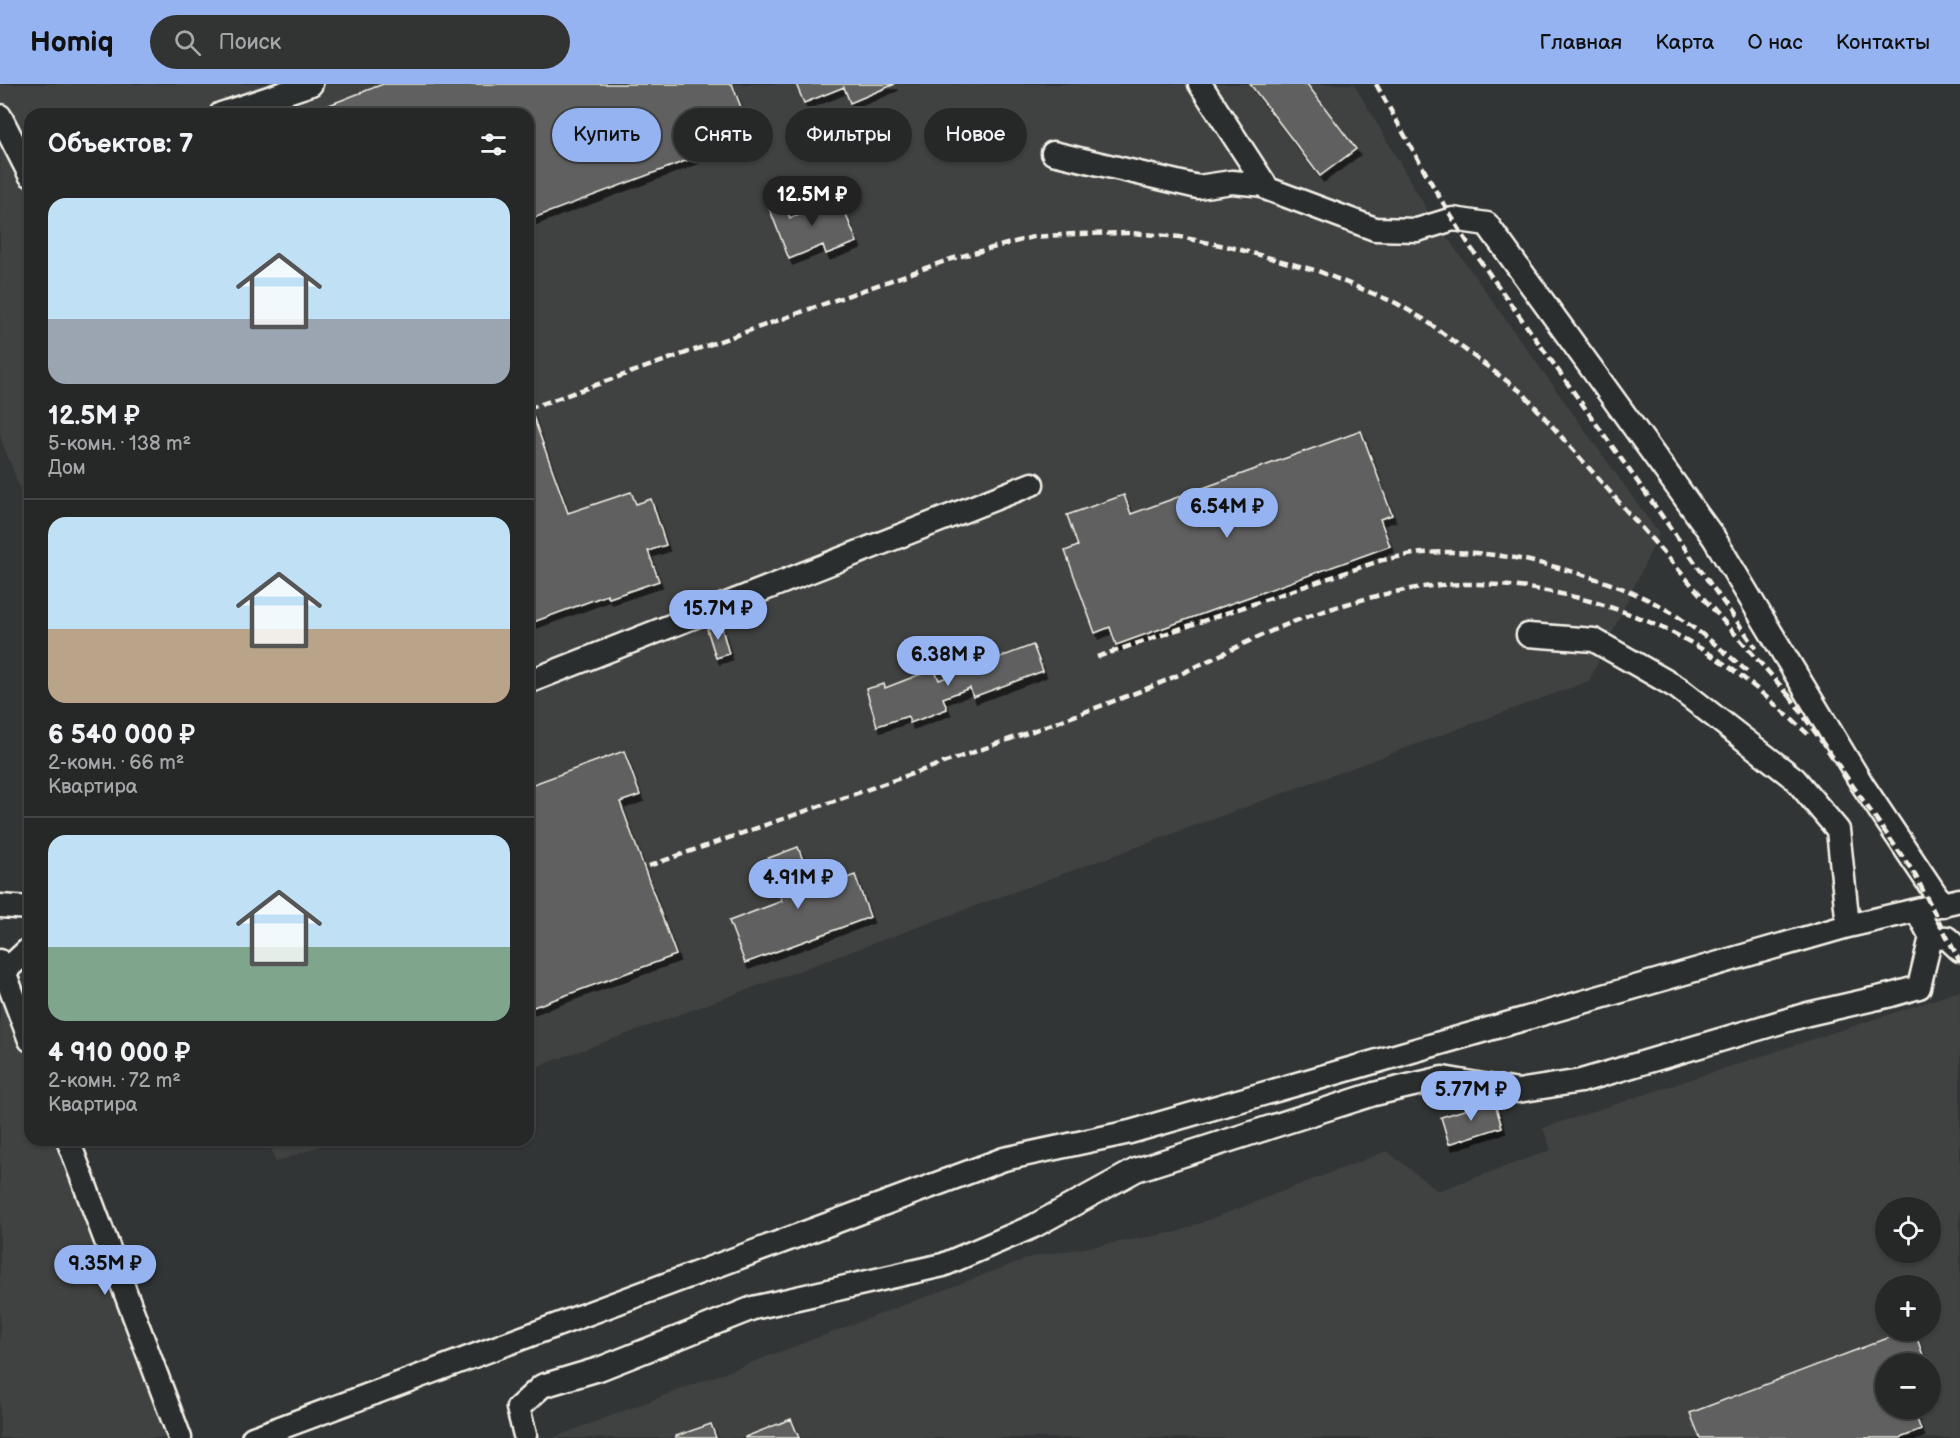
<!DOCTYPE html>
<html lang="ru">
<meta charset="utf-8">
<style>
:root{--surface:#262828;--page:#323434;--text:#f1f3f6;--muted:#a4a6a8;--line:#424445;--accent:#95b2f1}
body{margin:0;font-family:"Balsamiq Sans",sans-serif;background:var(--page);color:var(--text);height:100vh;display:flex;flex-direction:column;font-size:22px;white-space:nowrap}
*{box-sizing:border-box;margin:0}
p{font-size:20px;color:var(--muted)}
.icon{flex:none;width:33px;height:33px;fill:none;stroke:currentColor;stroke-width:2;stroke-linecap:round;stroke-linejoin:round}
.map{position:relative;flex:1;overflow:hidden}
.panel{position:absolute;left:24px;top:24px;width:510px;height:1038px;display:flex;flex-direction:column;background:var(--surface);border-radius:18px;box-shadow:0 2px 4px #0004,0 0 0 2px var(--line)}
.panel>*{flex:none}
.guide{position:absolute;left:552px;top:24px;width:570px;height:54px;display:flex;gap:12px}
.tools{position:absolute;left:1875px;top:1113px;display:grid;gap:12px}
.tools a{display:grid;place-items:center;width:66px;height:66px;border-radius:50%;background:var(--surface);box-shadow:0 2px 4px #0004,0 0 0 2px var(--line);font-size:30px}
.price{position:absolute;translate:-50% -51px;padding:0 14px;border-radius:21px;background:var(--accent);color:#111;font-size:20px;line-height:39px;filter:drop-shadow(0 2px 3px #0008)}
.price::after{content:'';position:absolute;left:50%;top:36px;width:18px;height:14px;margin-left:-9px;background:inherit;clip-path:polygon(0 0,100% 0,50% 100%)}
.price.selected{background:#222;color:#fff}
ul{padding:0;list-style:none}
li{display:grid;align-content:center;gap:12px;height:318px;padding:0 24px}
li+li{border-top:2px solid var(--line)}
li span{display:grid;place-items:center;height:186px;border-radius:18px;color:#555}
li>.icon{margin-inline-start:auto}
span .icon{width:108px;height:108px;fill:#fffc;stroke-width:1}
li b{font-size:26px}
h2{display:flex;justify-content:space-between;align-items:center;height:72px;padding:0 24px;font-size:26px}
.tag{padding:0 21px;border-radius:27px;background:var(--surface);box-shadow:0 2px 4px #0004,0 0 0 2px var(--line);font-size:21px;line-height:54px}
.tag.selected{background:var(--accent);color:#111}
header{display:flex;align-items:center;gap:36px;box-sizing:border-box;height:84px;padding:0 30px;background:var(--accent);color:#111}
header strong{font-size:28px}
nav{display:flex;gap:33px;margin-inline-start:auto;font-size:21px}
.search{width:420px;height:54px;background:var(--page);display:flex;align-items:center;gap:15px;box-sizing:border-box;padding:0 21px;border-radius:33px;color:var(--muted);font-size:22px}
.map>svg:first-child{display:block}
.built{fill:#404242;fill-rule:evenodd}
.building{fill:#5f605f;stroke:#f4f1e8;stroke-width:1.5;filter:url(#shadow)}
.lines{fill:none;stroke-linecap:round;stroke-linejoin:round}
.minor-casing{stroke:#f4f1e8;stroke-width:27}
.minor{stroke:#2a2d2e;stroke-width:22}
.rail{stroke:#f4f1e8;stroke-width:4.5;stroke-dasharray:9 4.5;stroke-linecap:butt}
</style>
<header>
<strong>Homiq</strong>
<div class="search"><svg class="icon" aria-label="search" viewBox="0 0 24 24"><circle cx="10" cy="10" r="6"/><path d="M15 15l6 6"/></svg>Поиск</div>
<nav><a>Главная</a><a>Карта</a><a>О нас</a><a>Контакты</a></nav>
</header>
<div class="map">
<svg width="1960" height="1354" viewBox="0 0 1960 1354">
<defs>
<filter id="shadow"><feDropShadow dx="3.5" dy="6" stdDeviation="0" flood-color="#0009"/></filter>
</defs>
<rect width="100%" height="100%" fill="#323535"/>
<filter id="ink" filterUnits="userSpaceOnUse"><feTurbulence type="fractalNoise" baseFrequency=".0167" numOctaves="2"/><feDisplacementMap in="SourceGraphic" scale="12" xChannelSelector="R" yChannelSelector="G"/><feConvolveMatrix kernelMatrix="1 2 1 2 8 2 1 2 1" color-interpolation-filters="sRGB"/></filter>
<g filter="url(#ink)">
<path class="built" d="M 0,0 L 1354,0 L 1426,124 L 1659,450 L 1589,597 L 528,986 L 528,30 L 30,30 L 30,431 L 0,352 Z
M 0,890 L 30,969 L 30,1056 L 63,1056 L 177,1354 L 0,1354 Z
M 1960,907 L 1960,1354 L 552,1354 L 1031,1173 L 1177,1148 L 1387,1067 L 1438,1107 L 1551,1066 L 1543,1044 ZM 1886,1124 L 1930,1124 L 1930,1168 L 1886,1168 ZM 1886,1202 L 1930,1202 L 1930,1246 L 1886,1246 ZM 1886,1280 L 1930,1280 L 1930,1324 L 1886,1324 Z
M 268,1056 L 337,1056 L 276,1078 Z"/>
<path class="building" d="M 383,0 L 732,0 L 752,52 L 528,136 L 528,30 L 306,30 Z
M 796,0 L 895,0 L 850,19 L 844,3 L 804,19 Z
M 1250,0 L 1307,0 L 1356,65 L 1320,92 Z
M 779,107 L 790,134 L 839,114 L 857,158 L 826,170 L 823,161 L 789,175 L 765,113 Z
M 530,324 L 568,429 L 631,408 L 636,420 L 651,415 L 666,461 L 648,467 L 659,497 L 609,514 L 607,511 L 528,540 L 528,325 Z
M 1361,347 L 1392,431 L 1380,435 L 1390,462 L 1116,561 L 1110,543 L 1095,549 L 1065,467 L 1078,462 L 1067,431 L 1124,411 L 1131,430 Z
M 721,541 L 729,570 L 716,574 L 707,545 Z
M 1033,561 L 1043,587 L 973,613 L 970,604 L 943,614 L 947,625 L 910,639 L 908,632 L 877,642 L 866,605 L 884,600 L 885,604 L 934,585 L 939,596 Z
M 624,667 L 640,711 L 620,718 L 676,871 L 528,925 L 528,702 Z
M 798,763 L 814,806 L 855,791 L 870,833 L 745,879 L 729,837 L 782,817 L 766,775 Z
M 1494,1017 L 1502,1043 L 1449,1060 L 1441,1033 Z
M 1909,1246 L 1914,1246 L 1924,1274 L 1910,1280 L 1886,1280 L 1886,1324 L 1913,1324 L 1921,1346 L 1900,1354 L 1700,1354 L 1690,1329 Z
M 791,1335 L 799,1354 L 745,1354 L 745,1353 Z
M 711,1340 L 716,1354 L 676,1354 L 676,1352 Z"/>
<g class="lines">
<defs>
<path id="minor" d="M 1200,0 L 1268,105 L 1375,145 L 1417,146 L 1453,135 L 1487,140 L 1714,454 L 1862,700 L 1943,821
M 221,30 L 311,0
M 0,32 L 30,91
M 1053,69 L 1198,103 L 1232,98 L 1265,101
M 1528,551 L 1594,556 L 1678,604 L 1795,695 L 1838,746 L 1848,842
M 528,598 L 1032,400
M 0,822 L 30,824
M 1931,853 L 1947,854 L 1960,866
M 0,877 L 30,956
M 4,888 L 30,864
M 68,1056 L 180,1354
M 525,1351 L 518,1324 L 542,1302 L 599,1285 L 753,1224 L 943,1181 L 1034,1142 L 1136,1086 L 1374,1010 L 1443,994 L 1518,1007 L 1581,997 L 1808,930 L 1891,911 L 1919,903 L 1931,853 L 1917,827
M 253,1354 L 1004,1075 L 1130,1048 L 1848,842 L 1960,816"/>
</defs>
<use href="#minor" class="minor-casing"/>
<use href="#minor" class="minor"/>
<path class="rail" d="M 1376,0 L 1437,109 L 1471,164 L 1756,564
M 528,325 L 951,175 L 1033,153 L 1074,150 L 1132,149 L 1180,153 L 1230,163 L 1318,187 L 1396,219 L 1425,236 L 1523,309 L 1793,616
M 1097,573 L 1382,476 C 1395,474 1409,470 1423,469 C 1478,465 1525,474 1577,489 C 1607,498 1635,508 1662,523 C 1694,542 1723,566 1750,590
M 1789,611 L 1914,789 L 1960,878
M 649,782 C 809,725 971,671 1130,611 C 1191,589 1247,554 1309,532 C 1338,522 1369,513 1400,507 C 1500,486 1622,514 1708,569 C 1745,592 1778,623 1810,652"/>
</g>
</g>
</svg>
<div class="tools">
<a><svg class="icon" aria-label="locate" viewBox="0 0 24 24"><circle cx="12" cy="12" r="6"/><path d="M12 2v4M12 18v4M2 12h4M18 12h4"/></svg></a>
<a>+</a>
<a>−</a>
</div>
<b class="price selected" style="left:812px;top:143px">12.5M ₽</b>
<b class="price" style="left:1227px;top:455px">6.54M ₽</b>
<b class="price" style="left:718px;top:557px">15.7M ₽</b>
<b class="price" style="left:948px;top:603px">6.38M ₽</b>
<b class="price" style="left:798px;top:826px">4.91M ₽</b>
<b class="price" style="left:1471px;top:1038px">5.77M ₽</b>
<b class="price" style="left:105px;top:1212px">9.35M ₽</b>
<div class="guide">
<a class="tag selected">Купить</a>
<a class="tag">Снять</a>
<a class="tag">Фильтры</a>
<a class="tag">Новое</a>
</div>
<section class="panel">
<h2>Объектов: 7<svg class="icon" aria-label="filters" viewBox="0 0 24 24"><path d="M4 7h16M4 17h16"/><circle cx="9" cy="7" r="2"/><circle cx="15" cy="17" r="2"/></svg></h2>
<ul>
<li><span style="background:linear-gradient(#bfe0f5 65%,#9aa5b1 0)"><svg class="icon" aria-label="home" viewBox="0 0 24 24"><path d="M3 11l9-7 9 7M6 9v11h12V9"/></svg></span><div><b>12.5M ₽</b><p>5-комн. · 138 m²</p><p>Дом</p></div></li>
<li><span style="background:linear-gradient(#bfe0f5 60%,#b9a48a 0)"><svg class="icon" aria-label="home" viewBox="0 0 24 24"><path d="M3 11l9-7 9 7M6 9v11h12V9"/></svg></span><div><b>6 540 000 ₽</b><p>2-комн. · 66 m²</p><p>Квартира</p></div></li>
<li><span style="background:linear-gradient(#bfe0f5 60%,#7fa58c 0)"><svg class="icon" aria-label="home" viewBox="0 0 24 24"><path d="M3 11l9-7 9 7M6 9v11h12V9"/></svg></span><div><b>4 910 000 ₽</b><p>2-комн. · 72 m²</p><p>Квартира</p></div></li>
</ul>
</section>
</div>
